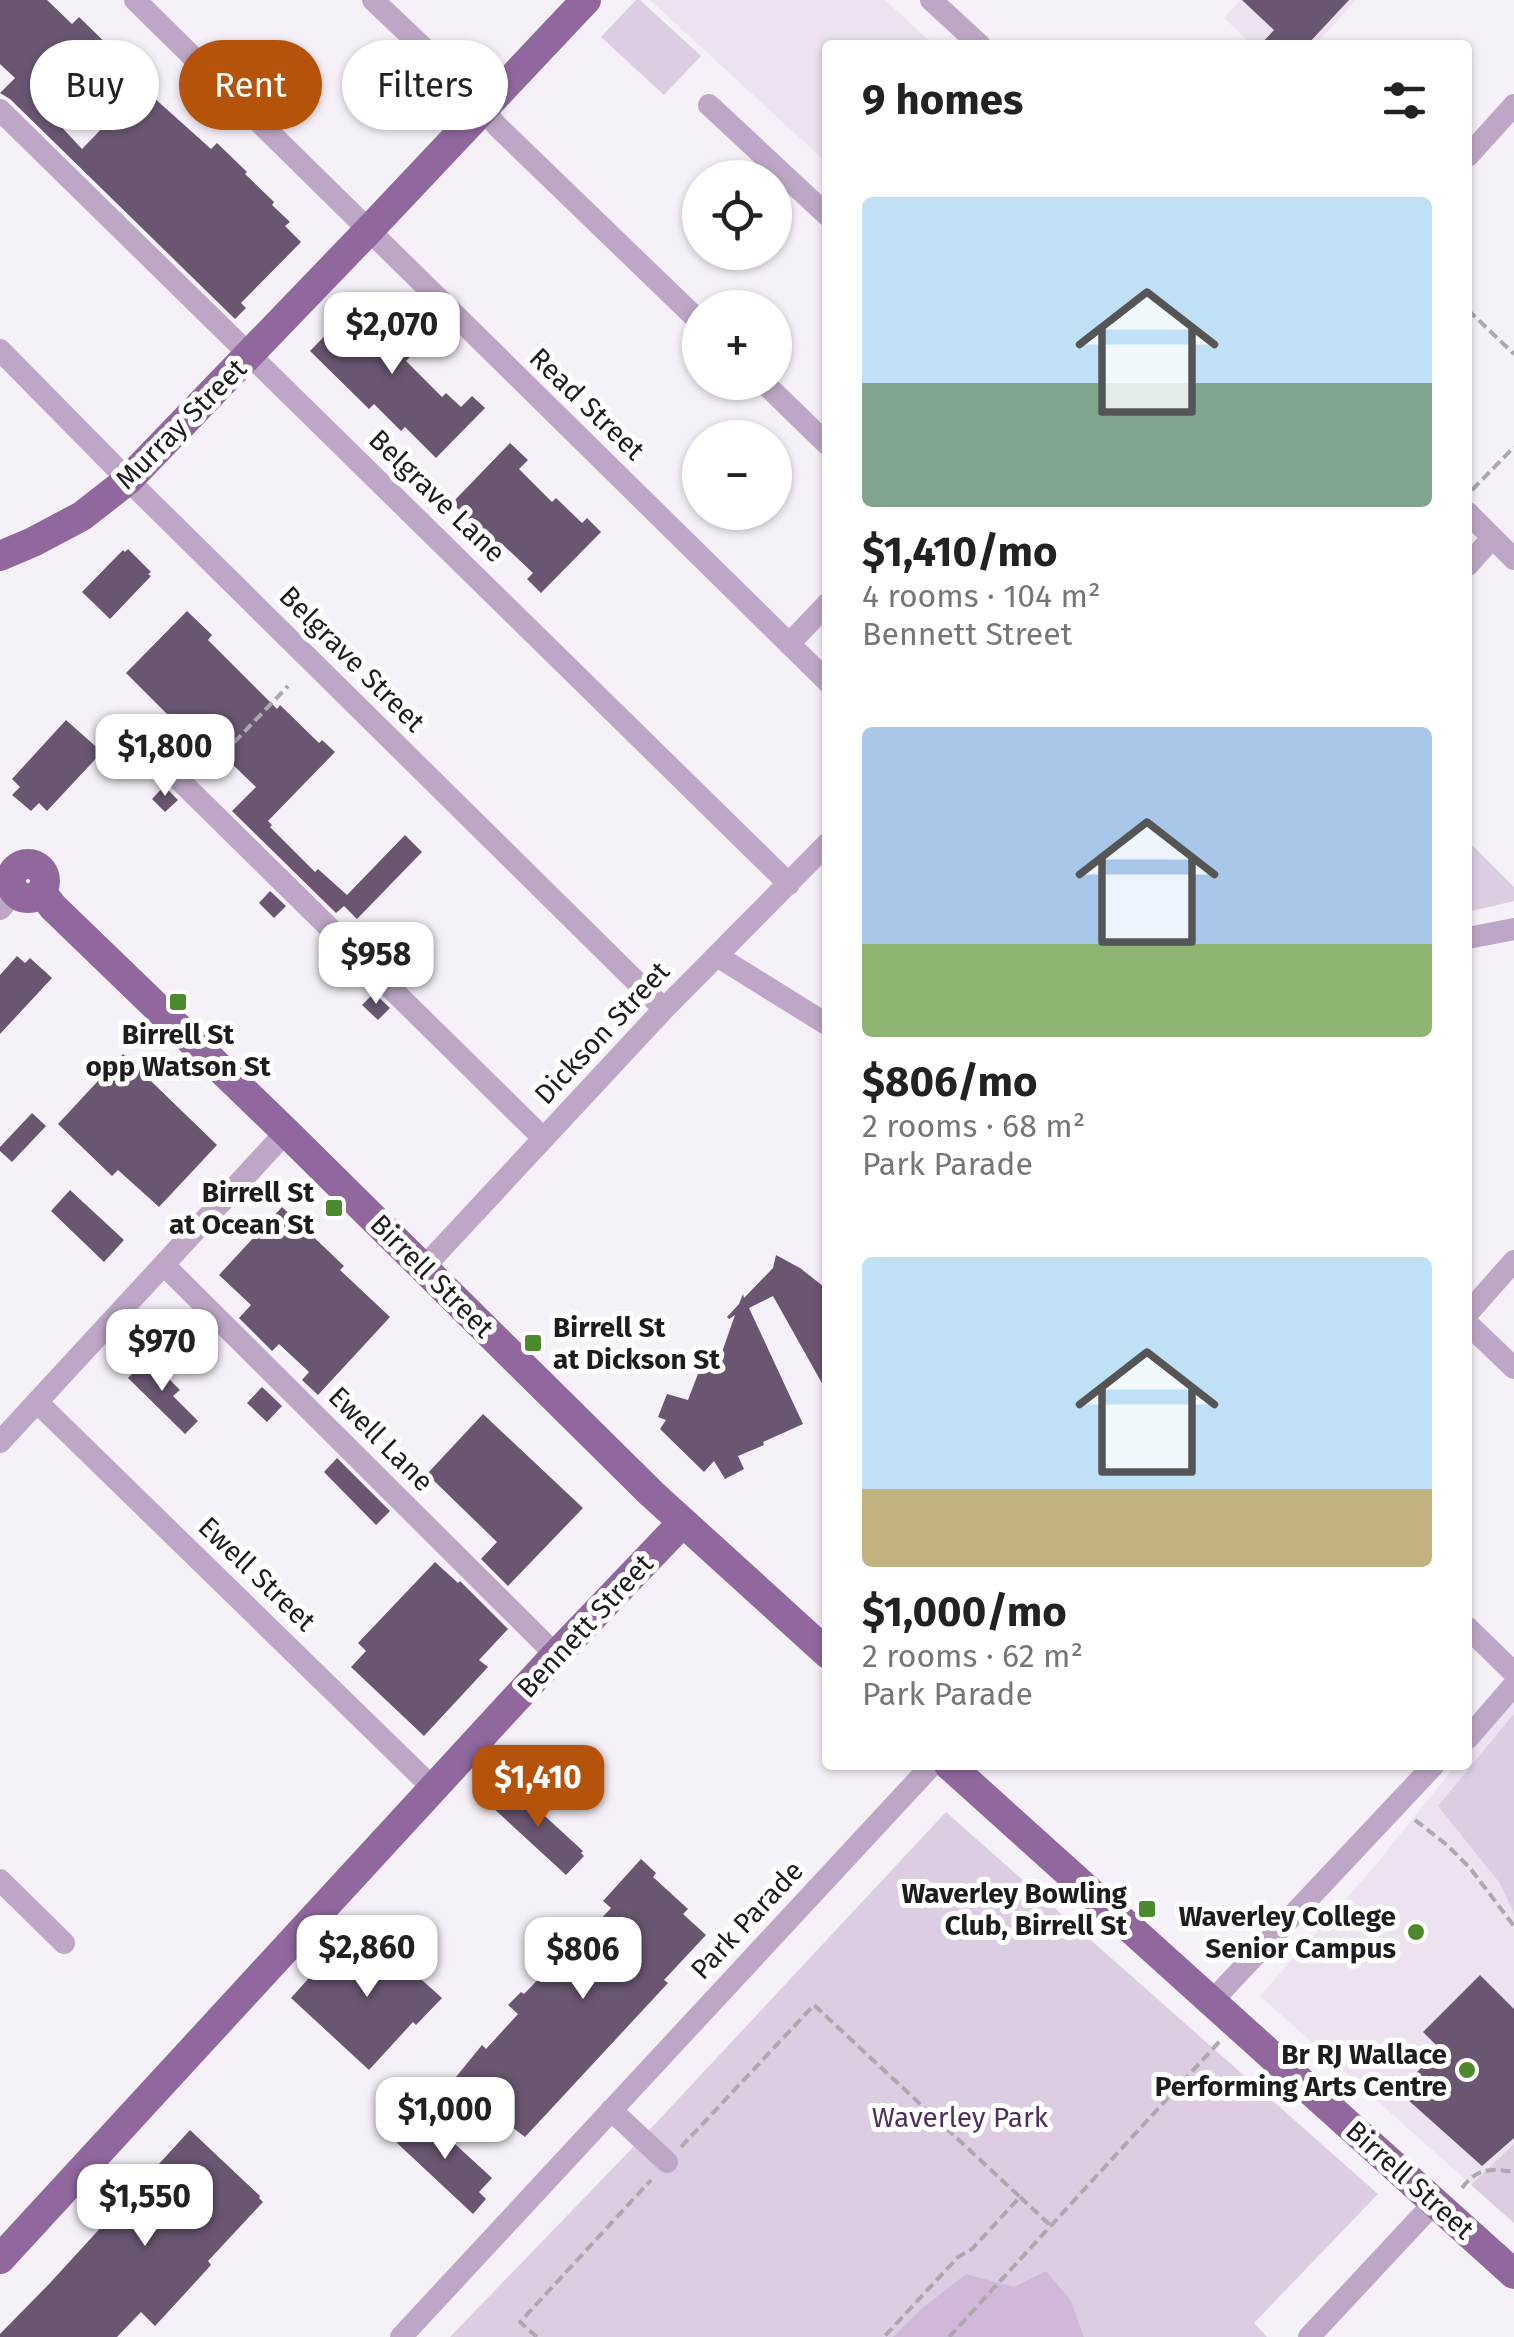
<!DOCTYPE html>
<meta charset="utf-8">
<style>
:root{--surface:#fff;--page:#f6f6f6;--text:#222;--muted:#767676;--accent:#b45309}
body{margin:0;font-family:"Fira Sans",sans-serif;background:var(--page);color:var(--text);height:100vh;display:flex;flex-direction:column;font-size:38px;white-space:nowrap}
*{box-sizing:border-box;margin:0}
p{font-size:32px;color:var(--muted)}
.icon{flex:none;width:55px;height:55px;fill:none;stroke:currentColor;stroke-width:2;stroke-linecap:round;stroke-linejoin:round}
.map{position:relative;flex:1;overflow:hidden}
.panel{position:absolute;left:822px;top:40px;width:650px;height:1730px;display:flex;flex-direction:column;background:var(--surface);border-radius:10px;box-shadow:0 2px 8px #0004}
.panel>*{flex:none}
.banner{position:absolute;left:30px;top:40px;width:642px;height:90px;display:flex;gap:20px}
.fabs{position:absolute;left:682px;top:160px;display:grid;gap:20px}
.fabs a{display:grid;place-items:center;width:110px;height:110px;border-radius:50%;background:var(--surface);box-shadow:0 2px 8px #0004;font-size:50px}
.price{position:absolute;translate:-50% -85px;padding:0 22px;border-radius:20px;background:#fff;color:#222;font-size:32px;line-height:65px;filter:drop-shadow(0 2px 5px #0008)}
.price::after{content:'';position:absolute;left:50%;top:60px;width:30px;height:22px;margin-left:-15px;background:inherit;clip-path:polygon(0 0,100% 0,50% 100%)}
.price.selected{background:var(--accent);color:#fff}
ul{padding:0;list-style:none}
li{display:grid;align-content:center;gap:20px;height:530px;padding:0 40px}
li span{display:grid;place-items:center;height:310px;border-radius:10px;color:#555}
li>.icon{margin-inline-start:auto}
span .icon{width:180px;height:180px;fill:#fffc;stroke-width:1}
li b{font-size:42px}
h2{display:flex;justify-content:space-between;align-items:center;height:120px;padding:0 40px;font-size:42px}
.tag{padding:0 35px;border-radius:45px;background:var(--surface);box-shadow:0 2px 8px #0004;font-size:35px;line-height:90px}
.tag.selected{background:var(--accent);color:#fff}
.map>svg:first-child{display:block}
.built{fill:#ede2f0}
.green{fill:#ddcde3}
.forest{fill:#d0b9d8}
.building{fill:#6a5671;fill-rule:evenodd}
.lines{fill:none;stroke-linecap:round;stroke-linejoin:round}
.path{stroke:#ada8ae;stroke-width:4;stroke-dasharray:10 5;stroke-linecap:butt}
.minor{stroke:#bea7c6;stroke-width:22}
.major{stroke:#90689e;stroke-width:30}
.poi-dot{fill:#4b8b2d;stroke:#fff;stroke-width:4}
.labels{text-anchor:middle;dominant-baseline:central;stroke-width:10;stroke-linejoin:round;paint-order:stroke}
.street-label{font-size:28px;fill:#1e1c1e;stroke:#fff}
.poi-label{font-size:28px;font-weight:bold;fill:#1e1c1e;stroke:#fff;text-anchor:end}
.park-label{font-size:28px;fill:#4f305a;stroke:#fff}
</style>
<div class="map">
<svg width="1514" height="2337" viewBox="0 0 1514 2337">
<rect width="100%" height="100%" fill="#f6f0f8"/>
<path class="built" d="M 650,0 L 885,0 L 934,45 L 828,45 L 827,163 Z
M 1241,0 L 1356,0 L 1315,45 L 1252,45 L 1224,18 Z
M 1514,1691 L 1514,2223 L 1260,1996 L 1374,1867 L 1456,1765 L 1468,1765 L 1468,1750 Z"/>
<path class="green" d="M 636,0 L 640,0 L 701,56 L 664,95 L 601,37 Z
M 1468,841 L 1514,887 L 1514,901 L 1468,912 Z
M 1513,1715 L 1514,1716 L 1514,1913 L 1499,1882 L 1438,1806 Z
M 946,1812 L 1378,2194 L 1254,2323 L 1267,2337 L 450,2337 L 642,2138 Z
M 1514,2144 L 1514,2223 L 1471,2185 Z"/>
<path class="forest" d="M 1046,2271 L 1071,2301 L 1084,2337 L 893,2337 L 920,2310 L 966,2274 L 1014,2287 Z"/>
<path class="building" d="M 0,0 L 47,0 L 72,24 L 79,17 L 118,55 L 113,61 L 211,149 L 217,143 L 247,172 L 245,174 L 274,202 L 272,205 L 290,222 L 285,226 L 301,242 L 241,303 L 246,308 L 235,319 L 10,99 L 0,93 L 15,78 L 0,64 ZM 83,92 L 111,119 L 82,149 L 55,120 Z
M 1242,0 L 1349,0 L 1307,45 L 1260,45 L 1274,30 Z
M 365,295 L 419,348 L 406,361 L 442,397 L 446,393 L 461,407 L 472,396 L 485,408 L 436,458 L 405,427 L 401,431 L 374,404 L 369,409 L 310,351 Z
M 510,443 L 528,460 L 519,469 L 552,502 L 556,498 L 582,523 L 587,518 L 601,532 L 541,593 L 527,579 L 533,573 L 501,543 L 495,549 L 476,530 L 478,528 L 452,503 Z
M 128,549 L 151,572 L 148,574 L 151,576 L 110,619 L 82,592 L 123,550 L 125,552 Z
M 187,611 L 212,635 L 208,640 L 277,709 L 280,705 L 319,743 L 322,740 L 335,752 L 268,821 L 272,825 L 270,827 L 315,872 L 318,869 L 347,895 L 405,835 L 422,852 L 357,919 L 344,906 L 336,913 L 232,811 L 256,787 L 205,738 L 202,742 L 188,728 L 165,752 L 155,757 L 150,767 L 134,752 L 169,716 L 126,673 Z
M 66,720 L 102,752 L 47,811 L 39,803 L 31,811 L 12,795 L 20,787 L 12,779 Z
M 164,786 L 178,800 L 165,812 L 152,799 Z
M 270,891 L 286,906 L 274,918 L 259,903 Z
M 17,956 L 25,963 L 30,958 L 52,978 L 0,1034 L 0,975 Z
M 374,993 L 390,1008 L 378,1020 L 362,1005 Z
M 123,1054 L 217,1145 L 159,1207 L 118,1170 L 112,1176 L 58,1124 Z
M 32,1113 L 46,1126 L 12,1162 L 0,1151 L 0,1147 Z
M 70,1190 L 124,1240 L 104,1262 L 51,1211 Z
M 282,1207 L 344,1266 L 340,1270 L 390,1317 L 318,1395 L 302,1380 L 309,1372 L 279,1344 L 272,1351 L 239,1318 L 251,1305 L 219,1275 Z
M 776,1255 L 800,1268 L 828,1290 L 828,1394 L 773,1296 L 749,1308 L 803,1424 L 763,1442 L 764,1445 L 738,1456 L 744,1469 L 725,1479 L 714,1461 L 704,1472 L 660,1429 L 666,1420 L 658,1417 L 667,1394 L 688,1400 L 701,1366 L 715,1372 L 735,1315 L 729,1319 L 727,1317 L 739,1304 L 743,1294 L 744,1298 L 773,1268 Z
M 148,1358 L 180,1390 L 173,1396 L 198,1421 L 185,1434 L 128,1378 Z
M 262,1387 L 282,1406 L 267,1422 L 247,1403 Z
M 483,1414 L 583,1508 L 508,1586 L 481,1559 L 497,1542 L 427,1474 Z
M 337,1458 L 390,1511 L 376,1525 L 324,1472 Z
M 435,1562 L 458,1583 L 460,1581 L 508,1629 L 479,1660 L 488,1667 L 424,1736 L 351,1667 L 366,1651 L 358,1643 Z
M 510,1784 L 583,1851 L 581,1853 L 584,1856 L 566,1875 L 491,1806 Z
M 641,1859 L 656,1873 L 653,1877 L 688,1909 L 683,1914 L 706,1935 L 664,1980 L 668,1983 L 525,2137 L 486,2107 L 456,2077 L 482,2045 L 486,2049 L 518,2014 L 508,2005 L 521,1992 L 524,1994 L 555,1962 L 557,1964 L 570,1950 L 571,1951 L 611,1908 L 603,1901 Z
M 377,1931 L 408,1959 L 404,1964 L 442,1998 L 416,2025 L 413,2022 L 369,2070 L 291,1998 L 325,1960 L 339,1972 Z
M 1480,1975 L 1514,2009 L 1514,2138 L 1482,2166 L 1398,2091 L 1440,2049 L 1423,2032 Z
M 420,2112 L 492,2178 L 479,2192 L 486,2199 L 473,2214 L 397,2143 L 401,2138 L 398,2136 Z
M 190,2130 L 260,2196 L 259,2198 L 263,2202 L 208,2261 L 211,2265 L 180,2299 L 155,2326 L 141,2312 L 117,2337 L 0,2337 L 0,2334 L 50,2283 Z"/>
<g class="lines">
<path class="path" d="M 1468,310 L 1514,354
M 1472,490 L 1514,447
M 203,775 L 288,686
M 1415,1820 L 1447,1845 L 1470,1868 L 1514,1926
M 681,2147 L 814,2005 L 1020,2197 L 972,2249 L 958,2257 L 884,2337
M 1462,2188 C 1477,2168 1491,2168 1514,2172
M 1020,2197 L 1050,2225
M 537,2337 L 520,2322 L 651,2180
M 949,2337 L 1220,2041"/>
<path class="minor" d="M 135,0 L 828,682
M 373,0 L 469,91 L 497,126 L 700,322
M 931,0 L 980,45
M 709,105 L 828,216
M 0,110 L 789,884
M 1468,156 L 1514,105
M 0,350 L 128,480 L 664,1009
M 763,382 L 828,445
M 1468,513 L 1514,559
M 1468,565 L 1492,538
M 789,644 L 828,603
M 166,767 L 543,1138
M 0,909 L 15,893
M 1468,938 L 1514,929
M 717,956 L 828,1025
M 164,1265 L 556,1655
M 424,1267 L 664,1009 L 828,843
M 1468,1313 L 1514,1261
M 1468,1324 L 1514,1368
M 37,1402 L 434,1789
M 0,1442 L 286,1132
M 1468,1628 L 1514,1673
M 1468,1738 L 1514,1685
M 0,1880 L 64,1943
M 1212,2001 L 1434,1765
M 611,2110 L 667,2162
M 401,2337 L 932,1765
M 1309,2337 L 1435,2202"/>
<path class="major" d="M 0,556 L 33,542 L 82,516 L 128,480 L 368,231 L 586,0
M11 881a17 17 0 1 1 34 0a17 17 0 1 1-34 0Z
M 42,893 L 53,907 L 286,1132 L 652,1494 L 828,1654
M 949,1765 L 1514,2274
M 0,2259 L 556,1655 L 683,1522"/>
</g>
<g class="poi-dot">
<rect x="168" y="992" width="20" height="20" rx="5"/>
<rect x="324" y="1198" width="20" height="20" rx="5"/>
<rect x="523" y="1333" width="20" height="20" rx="5"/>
<rect x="1137" y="1899" width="20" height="20" rx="5"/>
<circle cx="1416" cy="1932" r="10"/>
<circle cx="1467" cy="2070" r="10"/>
</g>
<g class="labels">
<g class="street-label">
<text transform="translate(587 404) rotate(44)">Read Street</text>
<text transform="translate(181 424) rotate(-45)">Murray Street</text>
<text transform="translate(437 496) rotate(44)">Belgrave Lane</text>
<text transform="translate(352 659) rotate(45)">Belgrave Street</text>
<text transform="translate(602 1033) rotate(-47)">Dickson Street</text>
<text transform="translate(432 1276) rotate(45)">Birrell Street</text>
<text transform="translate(381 1439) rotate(45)">Ewell Lane</text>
<text transform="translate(257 1574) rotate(44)">Ewell Street</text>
<text transform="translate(585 1626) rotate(-47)">Bennett Street</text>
<text transform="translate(747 1920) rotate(-47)">Park Parade</text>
<text transform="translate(1410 2180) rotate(42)">Birrell Street</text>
</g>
<g class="poi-label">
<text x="178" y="1034" text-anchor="middle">Birrell St<tspan x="178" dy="32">opp Watson St</tspan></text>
<text x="314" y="1192">Birrell St<tspan x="314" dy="32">at Ocean St</tspan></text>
<text x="553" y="1327" text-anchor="start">Birrell St<tspan x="553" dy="32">at Dickson St</tspan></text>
<text x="1127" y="1893">Waverley Bowling<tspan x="1127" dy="32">Club, Birrell St</tspan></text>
<text x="1396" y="1916">Waverley College<tspan x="1396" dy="32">Senior Campus</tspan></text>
<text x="1447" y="2054">Br RJ Wallace<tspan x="1447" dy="32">Performing Arts Centre</tspan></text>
</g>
<g class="park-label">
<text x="960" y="2117">Waverley Park</text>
</g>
</g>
</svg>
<div class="fabs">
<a><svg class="icon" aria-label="locate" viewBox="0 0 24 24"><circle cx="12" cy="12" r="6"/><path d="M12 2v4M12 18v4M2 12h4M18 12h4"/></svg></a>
<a>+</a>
<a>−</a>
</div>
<b class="price" style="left:392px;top:377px">$2,070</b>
<b class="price" style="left:165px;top:799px">$1,800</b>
<b class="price" style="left:376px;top:1007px">$958</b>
<b class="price" style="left:162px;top:1394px">$970</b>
<b class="price selected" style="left:538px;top:1830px">$1,410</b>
<b class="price" style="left:367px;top:2000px">$2,860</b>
<b class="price" style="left:583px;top:2002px">$806</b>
<b class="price" style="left:445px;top:2162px">$1,000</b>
<b class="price" style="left:145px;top:2249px">$1,550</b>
<div class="banner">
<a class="tag">Buy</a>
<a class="tag selected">Rent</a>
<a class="tag">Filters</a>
</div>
<section class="panel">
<h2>9 homes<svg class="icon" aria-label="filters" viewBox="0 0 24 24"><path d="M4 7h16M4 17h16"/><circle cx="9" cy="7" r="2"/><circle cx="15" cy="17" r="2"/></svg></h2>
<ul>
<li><span style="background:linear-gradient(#bfe0f5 60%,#7fa58c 0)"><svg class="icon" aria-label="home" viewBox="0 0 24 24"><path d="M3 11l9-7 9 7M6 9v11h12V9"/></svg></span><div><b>$1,410/mo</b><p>4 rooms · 104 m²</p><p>Bennett Street</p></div></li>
<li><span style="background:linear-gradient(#a9c7e8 70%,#8fb573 0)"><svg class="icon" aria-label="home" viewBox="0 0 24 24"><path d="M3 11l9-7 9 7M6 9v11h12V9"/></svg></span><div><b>$806/mo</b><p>2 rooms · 68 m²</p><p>Park Parade</p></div></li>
<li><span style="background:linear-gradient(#bfe0f5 75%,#c2b280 0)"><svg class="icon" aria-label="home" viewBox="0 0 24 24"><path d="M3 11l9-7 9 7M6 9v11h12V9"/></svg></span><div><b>$1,000/mo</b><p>2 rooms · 62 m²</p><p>Park Parade</p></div></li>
</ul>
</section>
</div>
